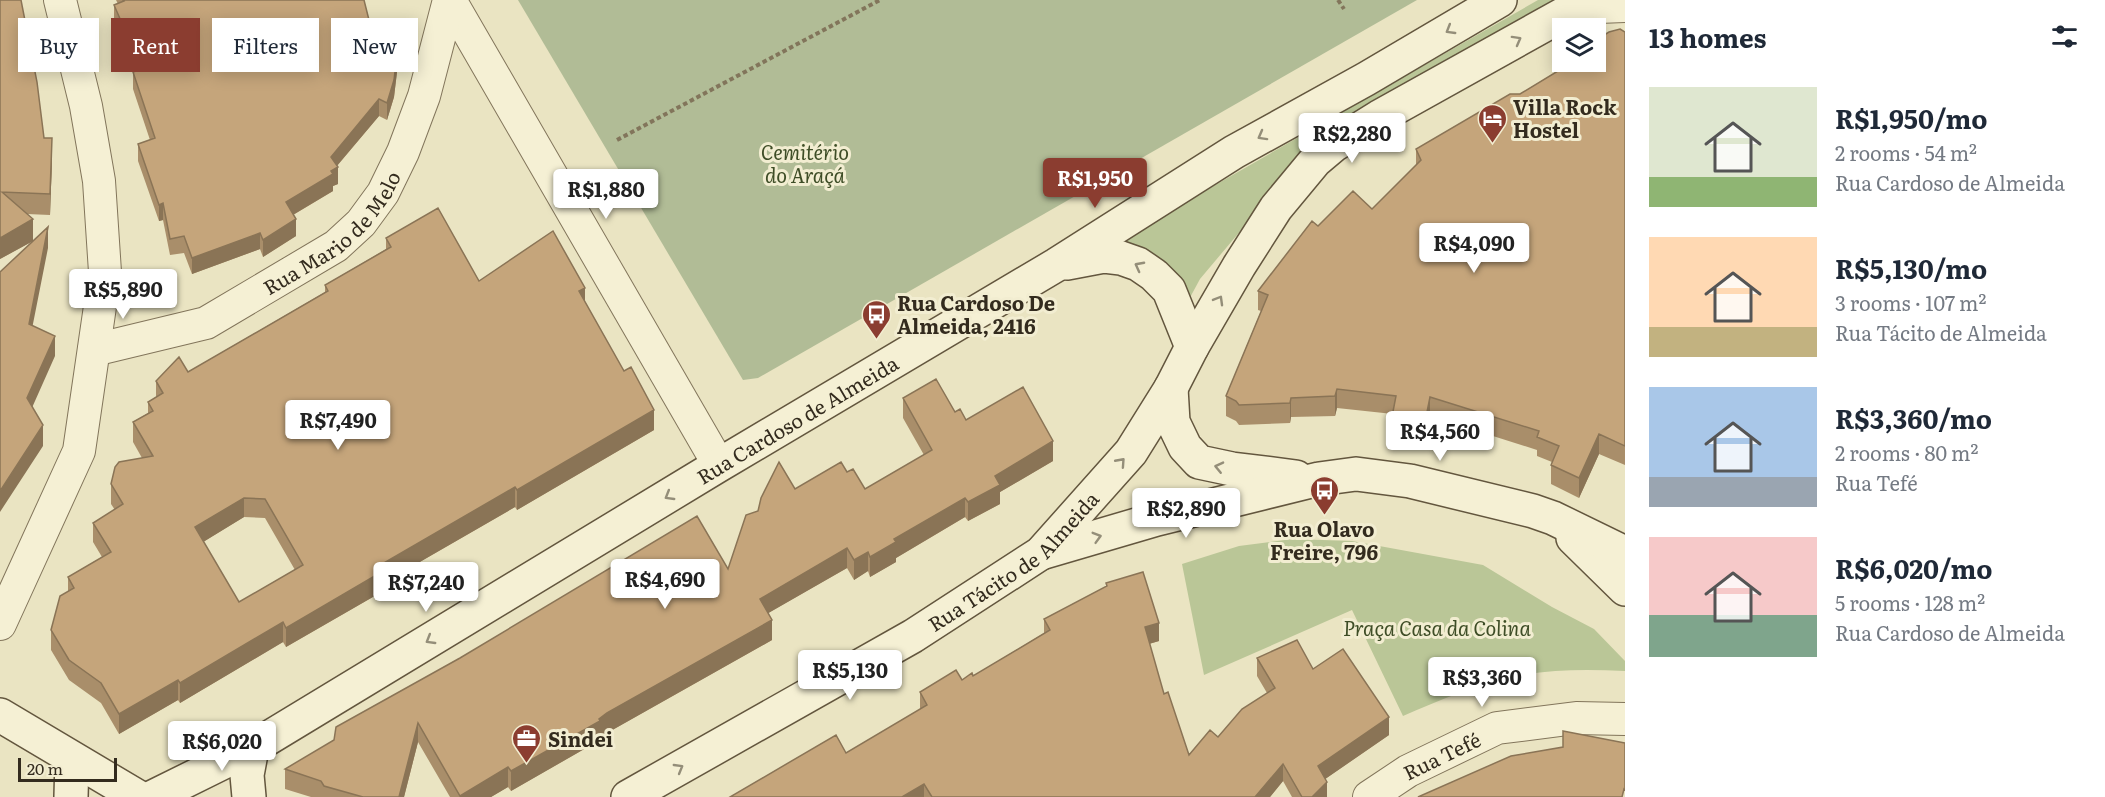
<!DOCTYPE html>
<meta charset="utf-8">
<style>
:root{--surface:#fff;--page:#f2f2f3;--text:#1f2937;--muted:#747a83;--accent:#8b3d30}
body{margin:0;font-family:Literata,serif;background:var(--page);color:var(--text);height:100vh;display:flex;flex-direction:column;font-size:22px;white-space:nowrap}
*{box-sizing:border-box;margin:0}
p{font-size:20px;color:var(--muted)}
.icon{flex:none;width:33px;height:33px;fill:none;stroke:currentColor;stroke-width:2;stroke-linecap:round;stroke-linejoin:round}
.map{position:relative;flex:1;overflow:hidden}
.sheet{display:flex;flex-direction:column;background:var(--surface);width:480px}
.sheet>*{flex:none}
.top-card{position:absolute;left:18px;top:18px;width:570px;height:54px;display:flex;gap:12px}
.controls{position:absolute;left:1552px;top:18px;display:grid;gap:12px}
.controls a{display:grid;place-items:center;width:54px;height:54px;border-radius:0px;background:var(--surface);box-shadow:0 3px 15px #0003;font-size:30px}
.scale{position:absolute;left:18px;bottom:15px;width:99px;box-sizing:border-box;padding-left:6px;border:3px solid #332b1e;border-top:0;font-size:16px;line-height:21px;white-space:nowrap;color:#332b1e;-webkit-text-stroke:4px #f2edd1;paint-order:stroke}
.price{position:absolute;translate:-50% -51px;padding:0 14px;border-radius:6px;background:#fff;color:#222;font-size:20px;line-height:39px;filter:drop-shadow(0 2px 3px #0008)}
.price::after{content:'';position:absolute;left:50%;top:36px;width:18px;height:14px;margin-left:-9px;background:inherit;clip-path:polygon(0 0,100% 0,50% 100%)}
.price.on{background:var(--accent);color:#fff}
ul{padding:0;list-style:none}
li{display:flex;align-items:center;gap:18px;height:150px;padding:0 24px}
li span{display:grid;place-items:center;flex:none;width:168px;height:120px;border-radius:0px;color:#555}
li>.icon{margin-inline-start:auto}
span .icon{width:72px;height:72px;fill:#fffc;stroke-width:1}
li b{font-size:26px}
h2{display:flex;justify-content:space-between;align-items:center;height:72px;padding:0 24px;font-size:26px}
.pill{padding:0 21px;border-radius:0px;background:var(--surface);box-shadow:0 3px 15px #0003;font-size:21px;line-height:54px}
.pill.on{background:var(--accent);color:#fff}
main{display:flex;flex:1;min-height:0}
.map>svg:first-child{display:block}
.green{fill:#bac697}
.cemetery{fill:#b1bc96}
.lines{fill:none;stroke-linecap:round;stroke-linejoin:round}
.street-casing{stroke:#82755b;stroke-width:34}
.secondary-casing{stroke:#63563e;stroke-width:36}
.path{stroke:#82755b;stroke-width:4;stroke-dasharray:4.5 3;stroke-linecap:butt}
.street{stroke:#f5f0d4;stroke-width:32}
.secondary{stroke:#f5f0d4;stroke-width:33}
.wall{fill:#a98e6a;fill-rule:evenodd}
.shaded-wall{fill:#8a7456}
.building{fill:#c5a57b;stroke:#8a7456;stroke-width:1.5;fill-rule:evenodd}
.oneway{stroke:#948e79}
.labels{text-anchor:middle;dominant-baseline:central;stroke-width:6;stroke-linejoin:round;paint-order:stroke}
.poi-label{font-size:20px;font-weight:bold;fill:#332b1e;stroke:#f2edd1;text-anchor:start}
.park-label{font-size:20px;font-style:italic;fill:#3e4d26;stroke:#f2edd1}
.street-label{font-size:20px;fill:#332b1e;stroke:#f2edd1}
</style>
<main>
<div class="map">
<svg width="1625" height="797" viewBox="0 0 1625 797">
<rect width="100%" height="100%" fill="#eae4c2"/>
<path class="green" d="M 1538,0 L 1565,0 L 1311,147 L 1200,279 L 1180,316 L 1100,251 Z
M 1292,539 L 1352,541 L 1483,565 L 1552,607 L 1594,629 L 1625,661 L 1625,671 C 1587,669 1548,669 1511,677 C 1474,685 1438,701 1403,716 L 1352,610 L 1204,675 L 1182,564 L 1239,546 Z"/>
<path class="cemetery" d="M 518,0 L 1417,0 L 758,378 L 743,380 Z"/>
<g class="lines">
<defs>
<g id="street">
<path d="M 450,0 L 719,465"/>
<path d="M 1573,8 L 1625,6"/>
<path id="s1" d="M 94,350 L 206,323 L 336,246 L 361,223 L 383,193 L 403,152 L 424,96 L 449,0"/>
<path d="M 0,624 L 79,451 L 105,272 L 99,181 L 86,106 L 60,0"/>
<path id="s2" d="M 1369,797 L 1408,771 L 1497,728 L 1576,718 L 1625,719"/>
</g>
<g id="secondary">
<path d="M 1067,263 L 1104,256 L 1121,258 L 1138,264 L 1154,275 L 1169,290 L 1192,347"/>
<path d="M 1171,388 L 1173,422 L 1185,447 L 1199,462 L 1232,469 L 1296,477"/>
<path d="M 1573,538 L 1625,589"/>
<path d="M 1041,553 L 1157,519 L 1319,479 L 1356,474 L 1410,481 L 1533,511 L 1553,518 L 1625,553"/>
<path d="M 0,715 L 138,797"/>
<path d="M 71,797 L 72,759"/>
<path id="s3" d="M 153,797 L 252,748 L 719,465 L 1056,265 L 1234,152 L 1366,79 L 1500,0"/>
<path d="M 249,797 L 247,775 L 252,748"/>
<path id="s4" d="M 628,797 L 913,636 L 1041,553 L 1131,452 L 1171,388 L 1192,347 L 1239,266 L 1276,208 L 1315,161 L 1334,145 L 1379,117 L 1589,0"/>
</g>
</defs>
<use href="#street" class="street-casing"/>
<use href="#secondary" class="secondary-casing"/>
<path class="path" d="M 1338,0 L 1344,9
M 617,140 L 880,0"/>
<use href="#street" class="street"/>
<use href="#secondary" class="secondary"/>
</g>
<path class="wall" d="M 0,0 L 44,138 L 52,159 L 50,215 L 27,214 L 33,241 L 0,259 Z
M 116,0 L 364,0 L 371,28 L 400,47 L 394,97 L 387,120 L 379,116 L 337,166 L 338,184 L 333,186 L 333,191 L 293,215 L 296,236 L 263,257 L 260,249 L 192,274 L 184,253 L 170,255 L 163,220 L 159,221 L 138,161 L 138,144 L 150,140 L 133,89 L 133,72 L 136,71 L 114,22 L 114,5 L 118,4 Z
M 1625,32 L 1625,465 L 1599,454 L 1579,498 L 1551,484 L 1551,465 L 1552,462 L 1537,456 L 1537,450 L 1430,416 L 1424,446 L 1391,442 L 1391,422 L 1393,414 L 1337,408 L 1335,416 L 1291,417 L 1290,423 L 1239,425 L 1236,421 L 1226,416 L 1226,396 L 1261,311 L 1258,310 L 1258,291 L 1318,226 L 1372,209 L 1416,166 L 1416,149 L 1520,94 L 1559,70 L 1559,62 Z
M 386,238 L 479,281 L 585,303 L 654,430 L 517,510 L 515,507 L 385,582 L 385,590 L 286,647 L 283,642 L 180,703 L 178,700 L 119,734 L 101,703 L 69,680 L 51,650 L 51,630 L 68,592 L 68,577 L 102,557 L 93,542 L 93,523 L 115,510 L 111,504 L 111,484 L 142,458 L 133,442 L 133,422 L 148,413 L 148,402 L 156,397 L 156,381 L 188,372 L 325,292 L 325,285 L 386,249 ZM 244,517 L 265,518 L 295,570 L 239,602 L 203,542 Z
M 903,398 L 955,412 L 966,420 L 1053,461 L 1000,492 L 1000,504 L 968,521 L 965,517 L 896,558 L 896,562 L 870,577 L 868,571 L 854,580 L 847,568 L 768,613 L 772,640 L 607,733 L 600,737 L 600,740 L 511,791 L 508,787 L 491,797 L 450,797 L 418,742 L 404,797 L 311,797 L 285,789 L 285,769 L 728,569 L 758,511 L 795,489 L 847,472 L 865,489 L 924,455 L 903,418 Z
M 1106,583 L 1159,641 L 1149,644 L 1164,694 L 1189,755 L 1218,737 L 1267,693 L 1257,676 L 1257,658 L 1313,669 L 1389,735 L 1325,779 L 1327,797 L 1292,797 L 1283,781 L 1270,797 L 730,797 L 846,753 L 920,710 L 920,692 L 973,676 L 1044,633 L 1044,619 L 1106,587 Z"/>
<path class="shaded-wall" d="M 400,30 L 400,47 L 394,97 L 387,120 L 387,103 Z
M 379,99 L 379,116 L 335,168 L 338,167 L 338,184 L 333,186 L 333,191 L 286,219 L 286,202 L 331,157 Z
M 52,138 L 52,159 L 50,215 L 50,194 Z
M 163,203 L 163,220 L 159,221 L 159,205 Z
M 33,219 L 33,241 L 0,259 L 0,238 Z
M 296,219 L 296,236 L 263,257 L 263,240 Z
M 48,227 L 48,248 L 29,344 L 29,324 Z
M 260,233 L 260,249 L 192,274 L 192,258 Z
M 585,288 L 585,307 L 579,291 Z
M 55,336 L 55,356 L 27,419 L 27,398 Z
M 1337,389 L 1337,408 L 1335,416 L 1335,396 Z
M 1430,397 L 1430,416 L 1424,446 L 1424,427 Z
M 1291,398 L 1291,417 L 1290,423 L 1290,403 Z
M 654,410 L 654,430 L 517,510 L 517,490 Z
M 43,425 L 43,446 L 0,512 L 0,491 Z
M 1599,434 L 1599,454 L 1579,498 L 1579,478 Z
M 1053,441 L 1053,461 L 1000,492 L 1000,504 L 968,521 L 968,502 L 995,476 Z
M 515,487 L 515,507 L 385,582 L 385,590 L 286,647 L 286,628 L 382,564 Z
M 244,498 L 244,517 L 195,547 L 195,527 Z
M 965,498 L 965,517 L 896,558 L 896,562 L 870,577 L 870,557 L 894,539 Z
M 847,548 L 847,568 L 760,618 L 760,599 Z
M 868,552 L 868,571 L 854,580 L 854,560 Z
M 772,620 L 772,640 L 607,733 L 600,737 L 600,740 L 511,791 L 511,771 L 607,713 Z
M 283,622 L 283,642 L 180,703 L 180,683 Z
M 1159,623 L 1159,641 L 1145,645 L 1145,627 Z
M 178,680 L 178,700 L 119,734 L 119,714 Z
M 1389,717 L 1389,735 L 1318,784 L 1318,766 Z
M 418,723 L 418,742 L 404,797 L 399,797 Z
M 1283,764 L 1283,781 L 1270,797 L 1255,797 Z
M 508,767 L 508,787 L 491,797 L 460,797 L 460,796 Z
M 1327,782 L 1327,797 L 1312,797 Z
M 924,784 L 924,797 L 902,797 Z"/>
<path class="building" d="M 0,0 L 21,0 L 37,82 L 44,138 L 52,138 L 50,194 L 2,192 L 33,219 L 0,238 Z
M 123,0 L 364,0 L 371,28 L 400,30 L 394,80 L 387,103 L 379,99 L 331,157 L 338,167 L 331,171 L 333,174 L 286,202 L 296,219 L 263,240 L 260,233 L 192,258 L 184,236 L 170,239 L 163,203 L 159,205 L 138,144 L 155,138 L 133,72 L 142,69 L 114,5 L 124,1 Z
M 1620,29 L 1625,32 L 1625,446 L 1599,434 L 1579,478 L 1551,465 L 1559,446 L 1537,437 L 1539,431 L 1430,397 L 1424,427 L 1391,422 L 1396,396 L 1337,389 L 1335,396 L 1291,398 L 1290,403 L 1239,405 L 1236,401 L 1226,396 L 1268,295 L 1258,291 L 1312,221 L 1318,226 L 1353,191 L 1372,209 L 1421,160 L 1416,149 L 1510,94 L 1520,94 L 1563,68 L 1559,62 L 1563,60 L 1563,62 L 1596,62 L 1596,40 L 1609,32 Z
M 438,208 L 479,281 L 553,231 L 585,288 L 579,291 L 624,371 L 631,367 L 654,410 L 517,490 L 515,487 L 382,564 L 385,570 L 286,628 L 283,622 L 180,683 L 178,680 L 119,714 L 101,683 L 69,660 L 51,630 L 60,596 L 74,588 L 68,577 L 111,552 L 93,523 L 123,504 L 111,484 L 115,467 L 119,462 L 153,456 L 133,422 L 153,411 L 148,402 L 163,393 L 156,381 L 179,357 L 188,372 L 328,291 L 325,285 L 391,247 L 386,238 ZM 244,498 L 265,499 L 303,565 L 239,602 L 195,527 Z
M 48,227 L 29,324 L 55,336 L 27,398 L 43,425 L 0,491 L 0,272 Z
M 936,379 L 955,412 L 960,409 L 966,420 L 1023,387 L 1053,441 L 995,476 L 1000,485 L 968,502 L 965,498 L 894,539 L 896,542 L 870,557 L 868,552 L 854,560 L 847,548 L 760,599 L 772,620 L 607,713 L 599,719 L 600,721 L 511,771 L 508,767 L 460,796 L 418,723 L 399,797 L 363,797 L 324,786 L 321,781 L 285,769 L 334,740 L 336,727 L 460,658 L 697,516 L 728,569 L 746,515 L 758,511 L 761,498 L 779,462 L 795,489 L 841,462 L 847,472 L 853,469 L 865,489 L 932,450 L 903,398 Z
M 1143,572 L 1159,623 L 1145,627 L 1164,694 L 1168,692 L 1189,755 L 1210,730 L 1218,737 L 1242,709 L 1275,688 L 1257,658 L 1297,640 L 1313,669 L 1343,649 L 1389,717 L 1318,766 L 1327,782 L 1312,797 L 1302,797 L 1283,764 L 1255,797 L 932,797 L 924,784 L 902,797 L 730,797 L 836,735 L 846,753 L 927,705 L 920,692 L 956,670 L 962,680 L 972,673 L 973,676 L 1050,630 L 1044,619 L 1107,586 L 1106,583 Z
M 1563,731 L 1625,743 L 1625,790 L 1624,789 L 1622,797 L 1418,797 L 1511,756 L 1563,747 Z"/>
<defs><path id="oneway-chevron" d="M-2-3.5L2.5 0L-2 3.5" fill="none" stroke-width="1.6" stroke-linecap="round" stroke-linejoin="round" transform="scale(1.5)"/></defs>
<g class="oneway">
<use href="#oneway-chevron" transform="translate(1450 30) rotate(149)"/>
<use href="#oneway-chevron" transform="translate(1517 40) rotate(-29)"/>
<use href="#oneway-chevron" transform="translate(1262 136) rotate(151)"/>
<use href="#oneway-chevron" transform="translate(1139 266) rotate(-152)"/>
<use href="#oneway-chevron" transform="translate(1219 300) rotate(-60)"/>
<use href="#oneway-chevron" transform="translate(1121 462) rotate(-48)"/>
<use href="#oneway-chevron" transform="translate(1219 467) rotate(-167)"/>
<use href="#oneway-chevron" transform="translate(669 496) rotate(149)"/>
<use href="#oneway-chevron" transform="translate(1097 537) rotate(-16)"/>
<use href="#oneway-chevron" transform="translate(430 640) rotate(149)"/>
<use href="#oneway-chevron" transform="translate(679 768) rotate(-30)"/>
</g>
<defs>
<symbol id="hotel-pin" viewBox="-11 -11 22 30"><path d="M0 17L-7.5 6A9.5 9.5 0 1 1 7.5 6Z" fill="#8b3d30" stroke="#f2edd1"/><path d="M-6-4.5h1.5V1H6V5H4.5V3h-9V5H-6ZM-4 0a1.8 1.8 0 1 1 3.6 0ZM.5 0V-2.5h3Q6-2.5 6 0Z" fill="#fff"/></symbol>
<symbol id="bus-pin" viewBox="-11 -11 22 30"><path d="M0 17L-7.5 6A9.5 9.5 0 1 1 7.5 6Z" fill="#8b3d30" stroke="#f2edd1"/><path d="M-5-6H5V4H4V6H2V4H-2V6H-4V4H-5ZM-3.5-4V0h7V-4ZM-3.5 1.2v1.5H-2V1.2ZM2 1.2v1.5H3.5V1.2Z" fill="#fff"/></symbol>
<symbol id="office-pin" viewBox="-11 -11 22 30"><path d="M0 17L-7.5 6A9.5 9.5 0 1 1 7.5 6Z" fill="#8b3d30" stroke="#f2edd1"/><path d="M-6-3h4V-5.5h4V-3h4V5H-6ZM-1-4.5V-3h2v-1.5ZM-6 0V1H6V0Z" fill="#fff"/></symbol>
</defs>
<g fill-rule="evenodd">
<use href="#hotel-pin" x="1476" y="102" width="33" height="45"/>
<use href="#bus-pin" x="860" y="298" width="33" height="45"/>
<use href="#bus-pin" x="1308" y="474" width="33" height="45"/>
<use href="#office-pin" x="510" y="722" width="33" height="45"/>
</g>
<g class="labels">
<g class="poi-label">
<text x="1513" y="106">Villa Rock<tspan x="1513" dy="23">Hostel</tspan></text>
<text x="897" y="302">Rua Cardoso De<tspan x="897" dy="23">Almeida, 2416</tspan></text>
<text x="1324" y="528" text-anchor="middle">Rua Olavo<tspan x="1324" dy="23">Freire, 796</tspan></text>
<text x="548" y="738">Sindei</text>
</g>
<g class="park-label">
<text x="805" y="151">Cemitério<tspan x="805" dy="23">do Araçá</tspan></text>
<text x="1437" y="627">Praça Casa da Colina</text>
</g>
<g class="street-label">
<text stroke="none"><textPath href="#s1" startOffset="272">Rua Mario de Melo</textPath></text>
<text stroke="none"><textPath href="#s3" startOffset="747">Rua Cardoso de Almeida</textPath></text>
<text stroke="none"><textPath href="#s4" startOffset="453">Rua Tácito de Almeida</textPath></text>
<text stroke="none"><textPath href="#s2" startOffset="84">Rua Tefé</textPath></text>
</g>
</g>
</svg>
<div class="controls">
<a><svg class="icon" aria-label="layers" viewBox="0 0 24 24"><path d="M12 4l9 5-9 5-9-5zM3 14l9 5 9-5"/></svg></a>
</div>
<div class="scale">20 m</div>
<b class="price" style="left:1352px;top:164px">R$2,280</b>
<b class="price on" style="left:1095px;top:209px">R$1,950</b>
<b class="price" style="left:606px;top:220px">R$1,880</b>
<b class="price" style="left:1474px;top:274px">R$4,090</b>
<b class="price" style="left:123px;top:320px">R$5,890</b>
<b class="price" style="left:338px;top:451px">R$7,490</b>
<b class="price" style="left:1440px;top:462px">R$4,560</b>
<b class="price" style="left:1186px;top:539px">R$2,890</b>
<b class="price" style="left:665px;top:610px">R$4,690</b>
<b class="price" style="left:426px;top:613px">R$7,240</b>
<b class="price" style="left:850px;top:701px">R$5,130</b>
<b class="price" style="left:1482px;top:708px">R$3,360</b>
<b class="price" style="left:222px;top:772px">R$6,020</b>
<div class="top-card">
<a class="pill">Buy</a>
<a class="pill on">Rent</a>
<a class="pill">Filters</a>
<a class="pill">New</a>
</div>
</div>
<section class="sheet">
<h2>13 homes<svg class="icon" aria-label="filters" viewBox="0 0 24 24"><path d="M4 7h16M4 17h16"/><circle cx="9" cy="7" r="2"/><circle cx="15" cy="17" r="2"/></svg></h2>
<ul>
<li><span style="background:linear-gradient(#dfe7d0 75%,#8fb573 0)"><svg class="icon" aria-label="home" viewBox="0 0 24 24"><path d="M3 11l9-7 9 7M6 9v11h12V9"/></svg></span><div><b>R$1,950/mo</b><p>2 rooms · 54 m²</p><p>Rua Cardoso de Almeida</p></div></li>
<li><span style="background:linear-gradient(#ffd9b3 75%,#c2b280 0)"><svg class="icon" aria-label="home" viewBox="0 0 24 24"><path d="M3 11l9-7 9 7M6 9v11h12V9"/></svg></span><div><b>R$5,130/mo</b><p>3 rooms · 107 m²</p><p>Rua Tácito de Almeida</p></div></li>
<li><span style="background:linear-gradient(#a9c7e8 75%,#9aa5b1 0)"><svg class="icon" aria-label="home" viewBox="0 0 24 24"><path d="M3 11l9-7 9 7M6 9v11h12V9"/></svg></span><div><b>R$3,360/mo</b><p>2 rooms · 80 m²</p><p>Rua Tefé</p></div></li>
<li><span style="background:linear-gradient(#f6c9c9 65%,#7fa58c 0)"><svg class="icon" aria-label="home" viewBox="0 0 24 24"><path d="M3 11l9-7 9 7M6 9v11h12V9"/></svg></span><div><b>R$6,020/mo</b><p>5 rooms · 128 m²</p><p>Rua Cardoso de Almeida</p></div></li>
</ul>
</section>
</main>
